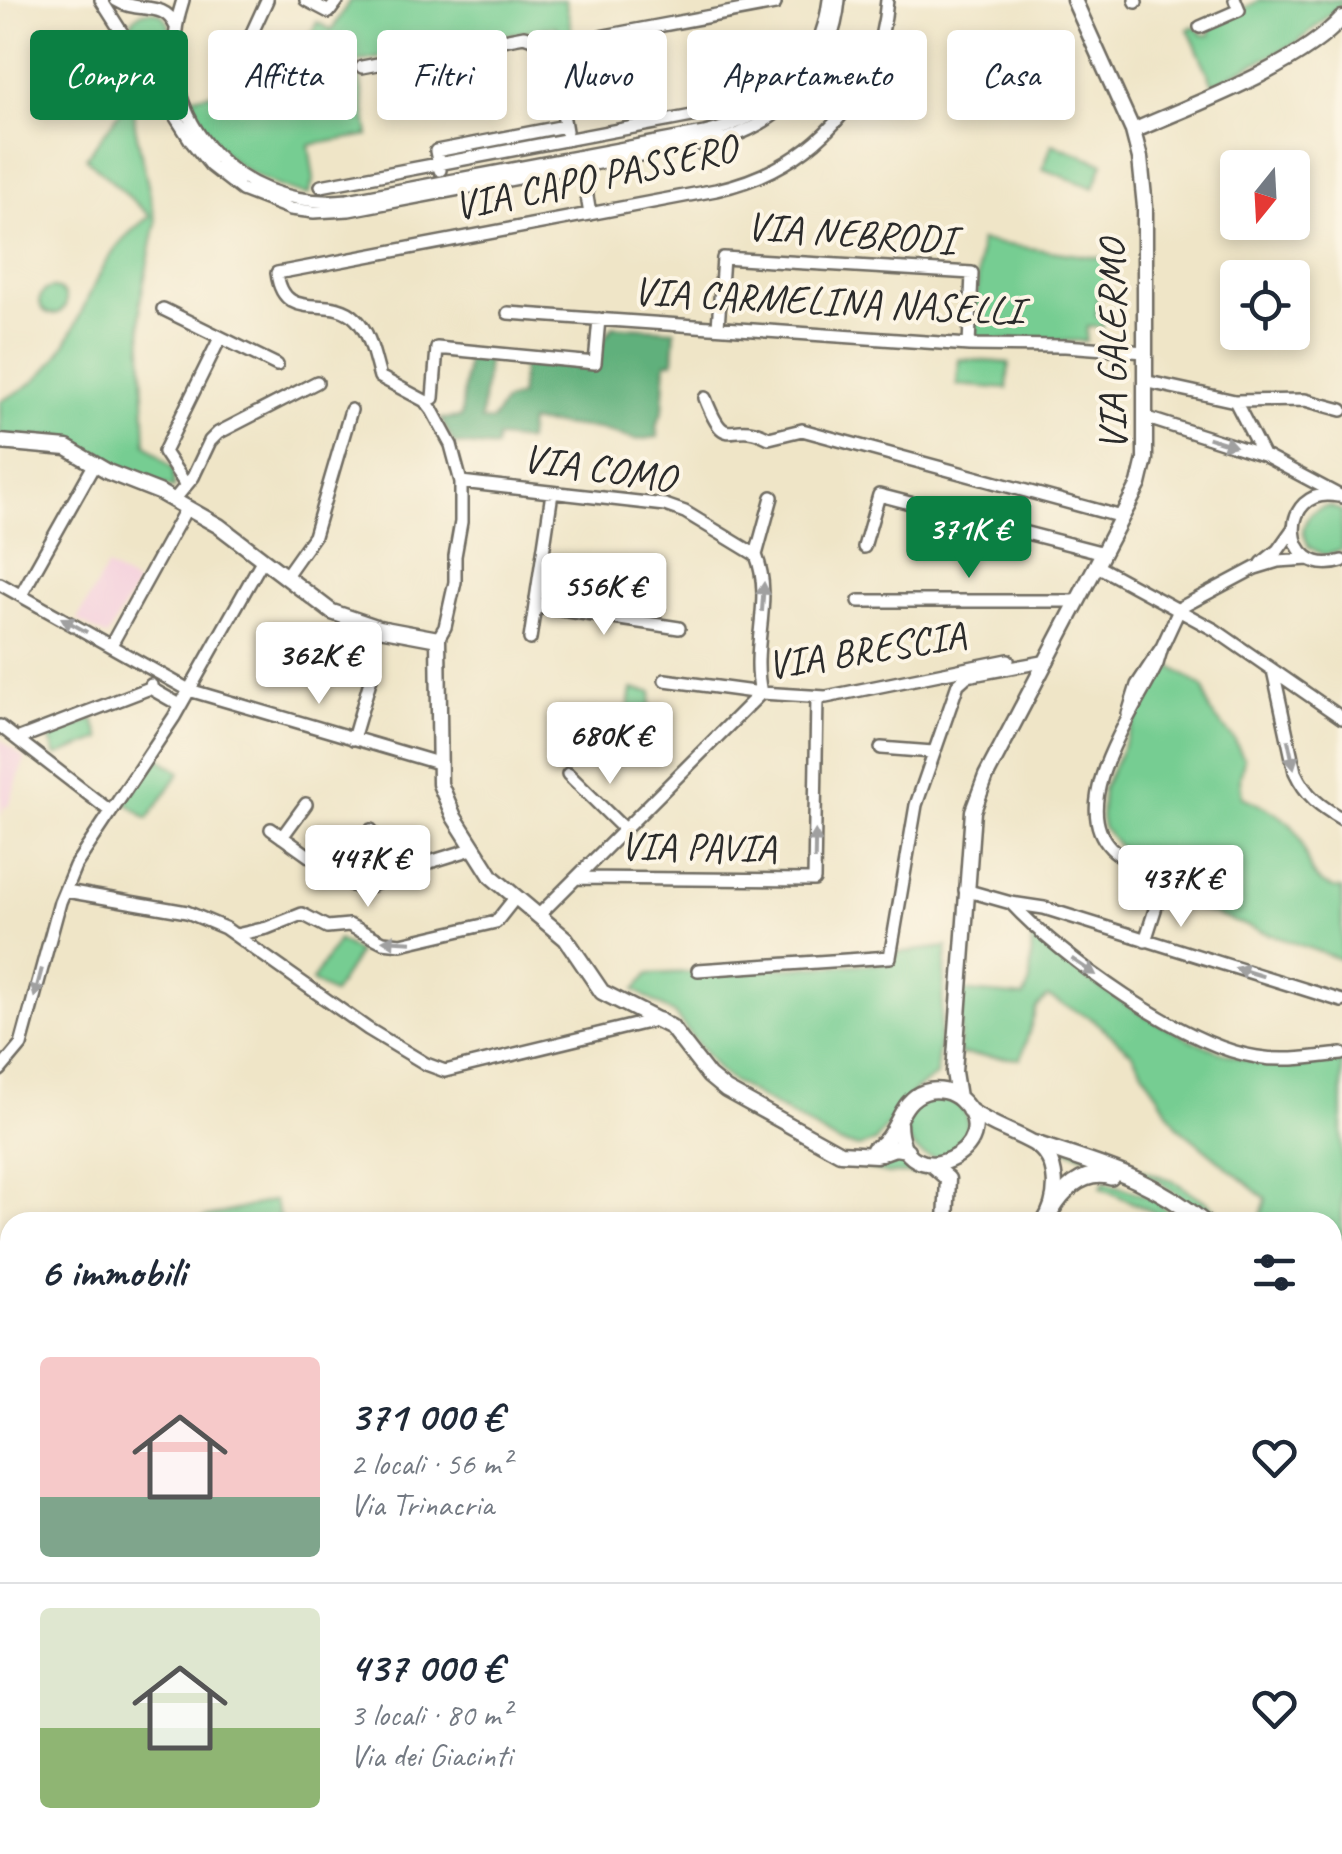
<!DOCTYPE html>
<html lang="it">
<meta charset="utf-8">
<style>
:root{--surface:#fff;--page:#f2f2f3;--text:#1f2937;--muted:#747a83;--line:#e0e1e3;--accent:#0b8043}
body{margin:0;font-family:Caveat,sans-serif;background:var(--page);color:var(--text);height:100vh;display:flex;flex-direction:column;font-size:38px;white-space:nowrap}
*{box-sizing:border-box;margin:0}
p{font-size:32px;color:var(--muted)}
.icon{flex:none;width:55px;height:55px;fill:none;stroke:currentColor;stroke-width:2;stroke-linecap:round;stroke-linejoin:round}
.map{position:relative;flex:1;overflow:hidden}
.panel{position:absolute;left:0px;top:1212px;width:1342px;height:642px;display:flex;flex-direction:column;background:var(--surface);border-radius:30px 30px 0 0;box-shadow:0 5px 15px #0003}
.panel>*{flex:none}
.hud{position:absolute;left:30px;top:30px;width:1282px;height:90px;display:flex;gap:20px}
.needle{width:65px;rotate:198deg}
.controls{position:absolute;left:1220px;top:150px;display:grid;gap:20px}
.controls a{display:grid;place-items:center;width:90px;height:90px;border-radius:10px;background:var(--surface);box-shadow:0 5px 15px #0003;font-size:50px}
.price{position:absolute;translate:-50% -85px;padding:0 22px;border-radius:10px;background:#fff;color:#222;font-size:32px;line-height:65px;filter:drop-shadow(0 2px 5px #0008)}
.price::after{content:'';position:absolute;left:50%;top:60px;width:30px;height:22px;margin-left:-15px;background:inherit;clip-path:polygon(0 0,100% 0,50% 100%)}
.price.current{background:var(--accent);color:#fff}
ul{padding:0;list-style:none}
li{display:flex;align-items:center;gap:30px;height:250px;padding:0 40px}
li+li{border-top:2px solid var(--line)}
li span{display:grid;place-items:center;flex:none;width:280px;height:200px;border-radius:10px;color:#555}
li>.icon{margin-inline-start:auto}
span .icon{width:120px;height:120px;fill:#fffc;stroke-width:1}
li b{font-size:42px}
h2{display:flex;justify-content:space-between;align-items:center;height:120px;padding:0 40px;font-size:42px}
.pill{padding:0 35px;border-radius:10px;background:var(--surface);box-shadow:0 5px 15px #0003;font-size:35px;line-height:90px}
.pill.current{background:var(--accent);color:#fff}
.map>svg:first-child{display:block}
.built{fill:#f4cfdd}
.green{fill:#76cd92;stroke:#507c5e;stroke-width:2.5}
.forest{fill:#60b07c;stroke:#466e54;stroke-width:2.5}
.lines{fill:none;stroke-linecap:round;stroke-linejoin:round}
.minor-casing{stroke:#706c62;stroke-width:16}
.major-casing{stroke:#706c62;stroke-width:19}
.highway-casing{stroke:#706c62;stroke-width:20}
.minor{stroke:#fff;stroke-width:11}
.major{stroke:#fff;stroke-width:14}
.highway{stroke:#fff;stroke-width:15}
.oneway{fill:#a0a0a0}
.labels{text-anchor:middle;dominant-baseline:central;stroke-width:8;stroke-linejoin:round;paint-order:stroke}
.street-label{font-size:40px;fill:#2b2b2b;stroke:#fcf5e5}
</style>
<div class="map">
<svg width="1342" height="1854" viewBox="0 0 1342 1854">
<rect width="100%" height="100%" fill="#fcf5e5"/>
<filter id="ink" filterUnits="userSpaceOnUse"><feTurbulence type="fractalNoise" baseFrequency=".01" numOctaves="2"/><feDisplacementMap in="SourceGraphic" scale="20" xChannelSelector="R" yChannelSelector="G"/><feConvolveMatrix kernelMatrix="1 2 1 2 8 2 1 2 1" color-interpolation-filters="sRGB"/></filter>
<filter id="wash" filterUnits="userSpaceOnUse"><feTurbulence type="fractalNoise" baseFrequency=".0048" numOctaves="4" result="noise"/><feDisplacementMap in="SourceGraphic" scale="40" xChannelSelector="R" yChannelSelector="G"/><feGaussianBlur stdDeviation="2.25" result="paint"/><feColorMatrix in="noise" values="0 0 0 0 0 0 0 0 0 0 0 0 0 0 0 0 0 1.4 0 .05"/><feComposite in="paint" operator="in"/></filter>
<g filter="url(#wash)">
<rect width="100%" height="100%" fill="#efe5c7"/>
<path class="built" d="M 107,567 L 137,584 L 107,637 L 77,620 Z
M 0,739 L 25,759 L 8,807 L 4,806 L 1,817 Z"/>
<path class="green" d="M 350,0 L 565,0 L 573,36 L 561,34 L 555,26 L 357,62 L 369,135 L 309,145 L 314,179 L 308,195 C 253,182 208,154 189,97 L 308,77 L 308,40 L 317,22 L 332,30 Z
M 1260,0 L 1342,0 L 1342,4 L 1298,42 L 1213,84 L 1188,29 L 1194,26 L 1203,35 L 1210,35 L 1211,26 Z
M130 31a20 20 0 1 1 40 0a20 20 0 1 1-40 0Z
M 170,53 L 175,92 L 194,140 L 146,62 Z
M 142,82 L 153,95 L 134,108 L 135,126 L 156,222 L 140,302 L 146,444 L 173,469 L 174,488 L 116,471 L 60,437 L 0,436 L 0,401 C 73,370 73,313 111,255 C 121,239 136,227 150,216 L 86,158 Z
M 1052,144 L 1103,163 L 1094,188 L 1043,169 Z
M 980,241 L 1106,259 L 1104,294 L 1098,295 L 1096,316 L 1103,318 L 1103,327 L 1087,327 L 1086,341 L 974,340 Z
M40 301a13 13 0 1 1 26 0a13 13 0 1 1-26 0Z
M 959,359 L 1009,363 L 1007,389 L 957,385 Z
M 1329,506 L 1342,511 L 1342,550 L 1324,555 L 1309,547 L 1303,532 C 1305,516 1313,508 1329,506 Z
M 1163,661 L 1204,688 L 1210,712 L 1234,739 L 1244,759 L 1240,778 L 1242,797 C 1259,804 1278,812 1291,825 C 1313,847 1298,886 1342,889 L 1342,960 L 1165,897 L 1174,872 L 1121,849 L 1103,827 L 1101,818 L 1103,789 Z
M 632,689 L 652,692 L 646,728 L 626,724 Z
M 93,719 L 101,739 L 56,756 L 49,736 Z
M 156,756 L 180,772 L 148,819 L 125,802 Z
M 1032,937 C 1094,987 1192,1054 1272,1065 C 1294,1068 1320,1063 1342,1061 L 1342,1265 L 1333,1265 L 1332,1222 L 1259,1222 L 1266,1199 L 1178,1127 L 1131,1052 L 1092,1019 L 1048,997 L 1036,1008 L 1021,1059 L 959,1054 L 962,991 L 1024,997 L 1030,982 Z
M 338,940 L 358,953 L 333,994 L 312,981 Z
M 947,947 L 936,1076 L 915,1090 L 875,1142 L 859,1147 L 839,1143 L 732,1081 L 719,1071 L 674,1014 L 635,990 L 648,974 L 893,963 L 896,953 Z
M906 1127a31 31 0 1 1 62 0a31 31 0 1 1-62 0Z
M 1044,1137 L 1172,1180 L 1208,1203 L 1231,1222 L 1214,1222 L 1157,1180 L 1045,1142 Z
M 901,1153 L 913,1164 L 926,1169 L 926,1174 L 888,1174 L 836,1161 L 866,1162 Z
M 1104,1181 L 1154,1199 L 1180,1222 L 1163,1222 L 1157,1214 L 1101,1188 Z
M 274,1200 L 281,1222 L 195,1222 L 201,1219 Z
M 10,1260 L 10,1479 L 0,1474 L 0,1261 Z"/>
<path class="forest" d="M 613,326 L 675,330 L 673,362 L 666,362 L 663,410 L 656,427 L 658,437 L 636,440 L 599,429 L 529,422 L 527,441 L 497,438 L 495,448 L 454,444 L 441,419 L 461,417 L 467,355 L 488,357 L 481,420 L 492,421 L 504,402 L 520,396 L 523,361 L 595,368 L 601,343 Z"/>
</g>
<g filter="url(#ink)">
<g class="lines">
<defs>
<path id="minor" d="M 101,0 L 191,141 L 211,166 L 242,190 L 291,209 L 314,212 L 349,210 L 725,139 C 788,119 833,66 839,0
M 116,0 C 138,14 163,0 175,25
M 183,0 C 146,112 233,213 348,200 L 704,133 C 771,118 821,69 829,0
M 306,0 L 329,12 L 338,0
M 1135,0 L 1136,2
M 1200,27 L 1239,10 L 1235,0
M 551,46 L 566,131
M 133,48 C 148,60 165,56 174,39
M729 83a16 16 0 1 1 32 0a16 16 0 1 1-32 0Z
M 362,67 L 524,36 L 551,46 L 775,4 L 774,0
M 252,81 L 250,37 L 267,0
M 582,167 L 590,214
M 440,170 L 436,151 L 565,126
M 321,186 L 724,110 L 737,97
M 163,309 L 277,365
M 508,313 L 969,345 L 1065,346 L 1145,352
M 718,327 L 723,258 L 972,273 L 969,345
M 1144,381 L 1235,401 L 1305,400 L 1342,410
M 433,398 L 437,348 L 595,363 L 599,319
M 705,398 C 728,457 728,416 769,438 L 802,430 L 1122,517
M 1235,401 L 1263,455
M 1144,417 L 1263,455 L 1342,497
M 461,482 L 665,505 L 685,512 L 756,555 C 774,601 750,644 761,693
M 186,485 L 164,452 L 220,338
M 1338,496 C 1277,484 1281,580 1342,561
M 174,500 L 193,477 L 210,441 L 218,433 L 317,382
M 864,547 L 879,495 L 1104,553
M 756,555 L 772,497
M 1262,563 L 1278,550 L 1293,529
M 1097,566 L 1215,630 L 1342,718
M 285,577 L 314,536 L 351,410
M 0,584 L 189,690 L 438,763
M 21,595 L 94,465
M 859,601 L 1078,601
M 535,606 L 679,628
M 438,639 L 445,627 L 455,582 L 455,556 L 461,522 L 461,482 L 451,445 L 432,410 L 425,401 L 380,377 C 374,358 371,334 356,319 C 330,292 284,326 277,273 L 716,190 C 810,169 879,98 887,0
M 530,639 L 552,493
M 111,645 L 186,509
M 1273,670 L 1295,772 C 1306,796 1320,806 1342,819
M 665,680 L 761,693 L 826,697 L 1008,660
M 151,685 L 150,688 L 180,705
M 1128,714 L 1137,685 L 1162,647 L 1180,608 L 1255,568 L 1278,561 L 1309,559
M 0,726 L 110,811
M 17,739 L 150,688
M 353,739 L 373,671
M 881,748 L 933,752
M 568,774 L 624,829
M 271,829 L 347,883 L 363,889 L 417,866 L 472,849
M 282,837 L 306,804
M 338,876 L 371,830
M 577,878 L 814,880 L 817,697
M 965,890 L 1011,903 L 1044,908 L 1342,1001
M 66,891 L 187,912 L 225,928 L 368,1029 L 426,1064 L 445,1071 L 660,1019
M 1011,903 C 1061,957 1184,1046 1257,1057 C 1285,1062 1314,1057 1342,1054
M 538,916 L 761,693
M 236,935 L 267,928 L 302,914 L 327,927 L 349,925 L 383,942 L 401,944 L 496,922 L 515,898
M 1145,941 L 1166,875 C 1148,864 1126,863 1111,848 C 1066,803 1136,710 1157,664 L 1162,647
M 698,970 L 890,957 L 916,805 L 958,684 L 967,676 L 1048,661
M 0,1070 L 21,1045 L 60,902 L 75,866 L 174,717 L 263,559
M 1332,1615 L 1342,1595
M 0,1668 L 10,1669
M 746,1845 L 759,1854"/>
<path id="major" d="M 1133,131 C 1194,104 1298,67 1342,18
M 0,442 L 67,448 L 108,472 L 159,492 L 219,526 L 332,612 L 379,628 L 438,639 L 440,784 L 454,817 L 492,877 L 566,939 L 602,992 L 671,1027 L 709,1076 L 726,1090 L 840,1153 L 876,1155 L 895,1148 L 907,1150
M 958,1097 L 954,1072 L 973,811 L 986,776 L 1139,484 L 1145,459 L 1145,207 L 1140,158 L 1133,131 L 1074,0
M 969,1110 C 993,1127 1010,1130 1033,1143 C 1061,1159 1059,1199 1044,1222
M 874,1149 C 900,1136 897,1101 925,1092 C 937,1088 952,1091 961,1100 C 1013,1148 900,1203 899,1123
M 931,1164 L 948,1179 L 946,1222
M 0,1481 L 10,1486
M 1332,1785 L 1342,1787
M 1031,1854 L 1032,1845"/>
<path id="highway" d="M 1036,1144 C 1100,1166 1150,1177 1203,1222
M 1051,1211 C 1064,1190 1084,1169 1111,1177
M 1332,1288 L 1342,1288
M 1332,1305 L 1342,1304
M 1332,1319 L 1342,1318
M 1332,1339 L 1342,1334
M 0,1835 L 10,1830
M 0,1852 L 15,1845"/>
</defs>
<use href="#minor" class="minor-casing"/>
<use href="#major" class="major-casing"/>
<use href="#highway" class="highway-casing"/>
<use href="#minor" class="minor"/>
<use href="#major" class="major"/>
<use href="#highway" class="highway"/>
</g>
<defs><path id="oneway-solid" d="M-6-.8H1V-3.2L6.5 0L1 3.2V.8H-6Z" transform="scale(2.5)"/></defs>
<g class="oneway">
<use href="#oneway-solid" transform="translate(1222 442) rotate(17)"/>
<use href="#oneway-solid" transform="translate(763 597) rotate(-86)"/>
<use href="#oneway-solid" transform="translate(74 625) rotate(-151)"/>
<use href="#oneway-solid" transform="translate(1291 754) rotate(78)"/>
<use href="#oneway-solid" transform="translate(815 845) rotate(-89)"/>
<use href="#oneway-solid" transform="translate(397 941) rotate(-177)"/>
<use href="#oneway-solid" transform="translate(1084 967) rotate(34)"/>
<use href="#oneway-solid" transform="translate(1249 972) rotate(-163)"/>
<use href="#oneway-solid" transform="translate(38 983) rotate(105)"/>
</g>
</g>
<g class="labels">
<g class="street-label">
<text transform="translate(595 177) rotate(-12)">VIA CAPO PASSERO</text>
<text transform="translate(851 233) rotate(4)">VIA NEBRODI</text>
<text transform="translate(828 301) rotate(3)">VIA CARMELINA NASELLI</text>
<text transform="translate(1112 345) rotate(-90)">VIA GALERMO</text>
<text transform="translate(599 468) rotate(8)">VIA COMO</text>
<text transform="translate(866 650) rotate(-9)">VIA BRESCIA</text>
<text transform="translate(698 847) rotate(1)">VIA PAVIA</text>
</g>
</g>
</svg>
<div class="controls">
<a><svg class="needle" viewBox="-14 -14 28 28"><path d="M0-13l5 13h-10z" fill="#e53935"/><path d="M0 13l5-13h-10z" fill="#747a83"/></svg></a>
<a><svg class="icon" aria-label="locate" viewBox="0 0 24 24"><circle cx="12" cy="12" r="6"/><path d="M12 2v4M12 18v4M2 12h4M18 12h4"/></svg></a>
</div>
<b class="price current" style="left:969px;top:581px">371K €</b>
<b class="price" style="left:604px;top:638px">556K €</b>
<b class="price" style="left:319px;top:707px">362K €</b>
<b class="price" style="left:610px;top:787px">680K €</b>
<b class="price" style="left:368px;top:910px">447K €</b>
<b class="price" style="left:1181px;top:930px">437K €</b>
<div class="hud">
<a class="pill current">Compra</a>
<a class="pill">Affitta</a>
<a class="pill">Filtri</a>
<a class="pill">Nuovo</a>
<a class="pill">Appartamento</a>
<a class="pill">Casa</a>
</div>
<section class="panel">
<h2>6 immobili<svg class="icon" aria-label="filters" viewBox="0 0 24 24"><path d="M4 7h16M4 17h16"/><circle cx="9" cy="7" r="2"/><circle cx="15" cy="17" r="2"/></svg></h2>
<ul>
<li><span style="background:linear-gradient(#f6c9c9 70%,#7fa58c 0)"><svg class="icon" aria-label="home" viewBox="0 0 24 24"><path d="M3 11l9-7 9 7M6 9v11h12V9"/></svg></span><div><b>371 000 €</b><p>2 locali · 56 m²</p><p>Via Trinacria</p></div><svg class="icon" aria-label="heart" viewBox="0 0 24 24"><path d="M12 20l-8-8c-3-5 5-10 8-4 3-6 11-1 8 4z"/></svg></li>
<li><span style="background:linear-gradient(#dfe7d0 60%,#8fb573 0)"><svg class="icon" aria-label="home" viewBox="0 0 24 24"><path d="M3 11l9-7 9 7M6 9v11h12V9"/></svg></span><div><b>437 000 €</b><p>3 locali · 80 m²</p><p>Via dei Giacinti</p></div><svg class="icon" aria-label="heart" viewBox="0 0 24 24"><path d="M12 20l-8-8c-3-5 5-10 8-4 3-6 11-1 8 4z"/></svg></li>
</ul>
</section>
</div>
